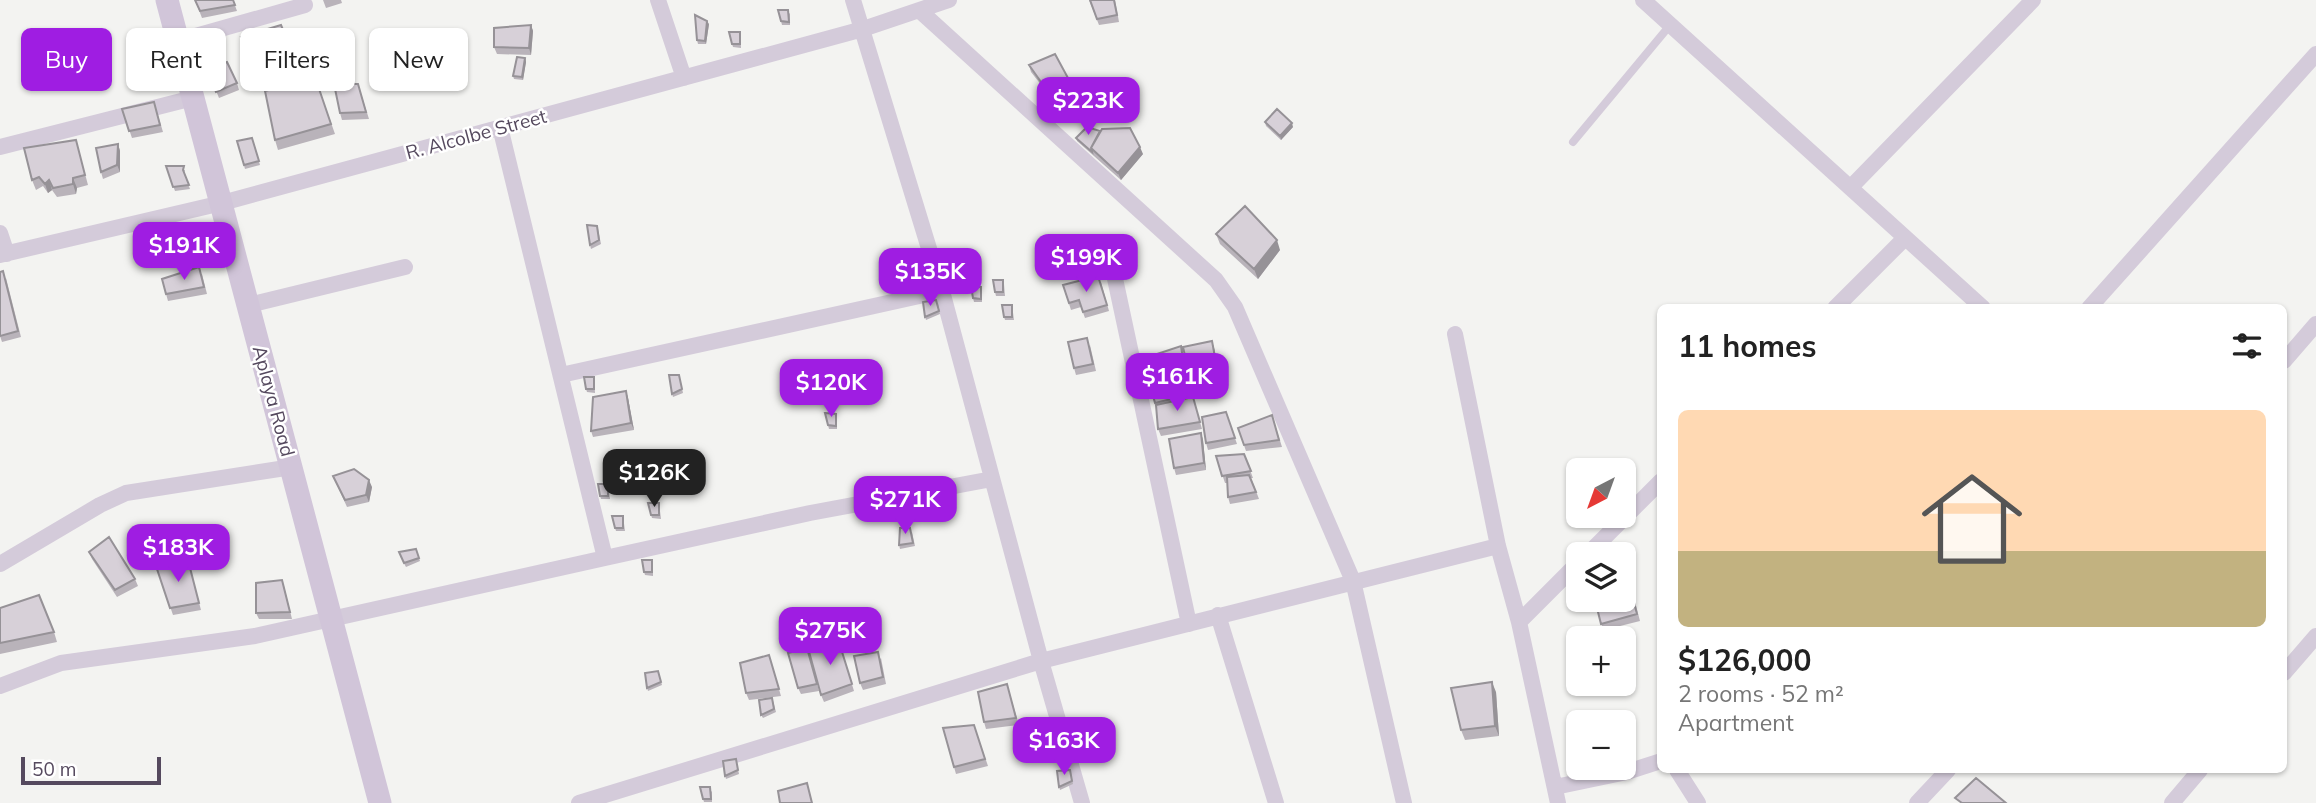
<!DOCTYPE html>
<meta charset="utf-8">
<style>
:root{--surface:#fff;--page:#f2f2f2;--text:#222;--muted:#767676;--accent:#9f1de2}
body{margin:0;font-family:Mulish,sans-serif;background:var(--page);color:var(--text);height:100vh;display:flex;flex-direction:column;font-size:26px;white-space:nowrap}
*{box-sizing:border-box;margin:0}
p{font-size:23px;color:var(--muted)}
.icon{flex:none;width:38px;height:38px;fill:none;stroke:currentColor;stroke-width:2;stroke-linecap:round;stroke-linejoin:round}
.map{position:relative;flex:1;overflow:hidden}
.panel{position:absolute;left:1657px;top:304px;width:630px;height:469px;display:flex;flex-direction:column;background:var(--surface);border-radius:10px;box-shadow:0 2px 5px #0004}
.panel>*{flex:none}
.banner{position:absolute;left:21px;top:28px;width:665px;height:63px;display:flex;gap:14px}
.needle{width:46px;rotate:221deg}
.controls{position:absolute;left:1566px;top:458px;display:grid;gap:14px}
.controls a{display:grid;place-items:center;width:70px;height:70px;border-radius:10px;background:var(--surface);box-shadow:0 2px 5px #0004;font-size:35px}
.scale{position:absolute;left:21px;bottom:18px;width:140px;box-sizing:border-box;padding-left:7px;border:4px solid #55495e;border-top:0;font-size:19px;line-height:24px;white-space:nowrap;color:#55495e;-webkit-text-stroke:5px #fff;paint-order:stroke}
.price{position:absolute;translate:-50% -60px;padding:0 16px;border-radius:14px;background:var(--accent);color:#fff;font-size:23px;line-height:46px;filter:drop-shadow(0 2px 4px #0008)}
.price::after{content:'';position:absolute;left:50%;top:42px;width:21px;height:16px;margin-left:-10px;background:inherit;clip-path:polygon(0 0,100% 0,50% 100%)}
.price.current{background:#222;color:#fff}
ul{padding:0;list-style:none}
li{display:grid;align-content:center;gap:14px;height:371px;padding:0 21px}
li span{display:grid;place-items:center;height:217px;border-radius:10px;color:#555}
li>.icon{margin-inline-start:auto}
span .icon{width:126px;height:126px;fill:#fffc;stroke-width:1}
li b{font-size:30px}
h2{display:flex;justify-content:space-between;align-items:center;height:84px;padding:0 21px;font-size:30px}
.tag{padding:0 24px;border-radius:10px;background:var(--surface);box-shadow:0 2px 5px #0004;font-size:24px;line-height:63px}
.tag.current{background:var(--accent);color:#fff}
.map>svg:first-child{display:block}
.lines{fill:none;stroke-linecap:round;stroke-linejoin:round}
.lane{stroke:#d4cbda;stroke-width:8}
.street{stroke:#d4cbda;stroke-width:16}
.secondary{stroke:#d1c5d9;stroke-width:23}
.wall{fill:#b9b3ba}
.shaded-wall{fill:#969297}
.building{fill:#d7d0d8;stroke:#969297;stroke-width:2}
.labels{text-anchor:middle;dominant-baseline:central;stroke-width:5;stroke-linejoin:round;paint-order:stroke}
.street-label{font-size:19px;fill:#55495e;stroke:#fff}
</style>
<div class="map">
<svg width="2316" height="803" viewBox="0 0 2316 803">
<rect width="100%" height="100%" fill="#f3f3f1"/>
<g class="lines">
<path class="lane" d="M 1573,142 L 1671,24"/>
<path class="street" d="M 658,0 L 684,78
M 853,0 L 942,291 L 1041,661 L 1082,803
M 1643,0 L 1983,308
M 919,10 L 1216,280 L 1235,307 L 1353,581 L 1404,803
M 178,41 L 305,5
M 0,147 L 193,98
M 1851,187 L 2033,0
M 0,233 L 7,254
M 0,255 L 222,203 L 863,29 L 949,0
M 1114,274 L 1189,624
M 249,305 L 405,267
M 1835,308 L 1905,238
M 2089,308 L 2316,54
M 1455,334 L 1498,546 L 1519,622 L 1558,803
M 2284,361 L 2316,324
M 561,375 L 942,291
M 1587,555 L 1661,481
M 605,558 L 810,513 L 992,479
M 0,564 L 100,505 L 126,493 L 292,467
M 1218,615 L 1276,803
M 1519,622 L 1578,563
M 2284,673 L 2316,636
M 0,686 L 61,663 L 255,636 L 605,558 L 500,127
M 1677,770 L 1698,803
M 1555,787 L 1627,772 L 1661,761
M 579,803 L 1041,661 L 1498,546
M 1917,803 L 1948,770
M 2172,803 L 2200,770"/>
<path class="secondary" d="M 167,0 L 380,803"/>
</g>
<path class="wall" d="M 195,0 L 233,0 L 237,11 L 202,18 Z
M 323,0 L 341,0 L 342,3 L 326,8 Z
M 1089,0 L 1115,0 L 1119,22 L 1099,25 Z
M 790,13 L 790,25 L 782,25 L 781,21 Z
M 709,24 L 706,44 L 698,44 L 697,40 Z
M 281,25 L 300,72 L 264,85 L 245,47 L 241,37 Z
M 531,25 L 533,31 L 531,55 L 497,54 L 494,47 Z
M 740,32 L 741,48 L 733,47 L 732,44 Z
M 428,41 L 430,55 L 408,62 L 402,42 Z
M 525,58 L 526,62 L 523,80 L 514,79 L 513,76 Z
M 1029,65 L 1068,78 L 1070,85 L 1049,95 L 1031,72 Z
M 207,68 L 237,83 L 239,90 L 219,98 Z
M 315,77 L 335,134 L 278,150 L 275,140 Z
M 358,84 L 369,119 L 342,120 L 340,113 Z
M 154,102 L 163,132 L 132,138 L 122,109 Z
M 1265,122 L 1293,127 L 1281,140 L 1266,126 Z
M 252,138 L 260,165 L 245,169 L 237,141 Z
M 1076,138 L 1143,154 L 1121,180 L 1077,141 Z
M 76,140 L 88,185 L 77,188 L 76,194 L 57,197 L 52,190 L 48,193 L 43,186 L 36,190 L 32,180 Z
M 118,144 L 120,151 L 120,172 L 103,179 L 101,172 Z
M 166,166 L 185,170 L 184,174 L 190,189 L 175,191 Z
M 598,229 L 601,244 L 591,249 L 590,245 Z
M 1216,234 L 1280,250 L 1258,279 L 1220,244 Z
M 202,274 L 207,294 L 168,301 L 166,294 Z
M 6,278 L 21,337 L 2,342 L 0,336 Z
M 1101,282 L 1109,311 L 1085,318 L 1081,307 L 1071,310 L 1063,285 Z
M 1004,284 L 1005,296 L 996,296 L 995,292 Z
M 981,287 L 982,302 L 974,302 L 973,298 Z
M 938,303 L 940,314 L 926,320 L 925,317 Z
M 1012,305 L 1014,320 L 1005,320 L 1004,317 Z
M 1090,345 L 1096,371 L 1076,375 L 1074,368 Z
M 1181,346 L 1183,353 L 1187,379 L 1185,379 L 1189,398 L 1193,397 L 1202,429 L 1161,436 L 1158,429 L 1156,407 L 1150,385 L 1147,378 Z
M 1214,348 L 1222,385 L 1194,393 L 1192,386 Z
M 679,375 L 683,393 L 673,397 L 672,394 Z
M 594,377 L 595,393 L 587,392 L 586,389 Z
M 626,391 L 628,398 L 634,430 L 593,437 L 591,431 Z
M 1226,412 L 1237,444 L 1208,450 L 1206,443 Z
M 1272,415 L 1282,447 L 1246,451 L 1238,428 Z
M 837,417 L 837,429 L 829,429 L 828,425 Z
M 1201,433 L 1203,440 L 1206,470 L 1176,475 L 1174,468 Z
M 1244,454 L 1253,478 L 1251,478 L 1259,499 L 1230,504 L 1228,497 L 1227,483 L 1225,483 L 1216,456 Z
M 333,476 L 372,487 L 369,502 L 347,507 Z
M 608,484 L 610,499 L 601,499 L 600,496 Z
M 659,503 L 661,519 L 652,518 L 651,515 Z
M 623,516 L 625,531 L 616,531 L 615,528 Z
M 912,532 L 915,546 L 900,549 L 899,545 Z
M 416,549 L 420,561 L 406,567 L 400,556 Z
M 89,552 L 135,579 L 138,586 L 117,597 L 92,559 Z
M 188,560 L 201,610 L 173,615 L 156,566 Z
M 653,564 L 653,576 L 645,575 L 644,572 Z
M 284,586 L 292,619 L 259,619 L 256,613 Z
M 1633,594 L 1640,621 L 1604,630 L 1601,624 Z
M 0,608 L 54,632 L 57,642 L 0,654 Z
M 838,639 L 854,691 L 824,702 L 821,695 Z
M 809,655 L 819,691 L 801,694 L 798,688 Z
M 881,658 L 886,684 L 863,690 L 860,683 Z
M 771,662 L 781,696 L 749,700 L 746,693 Z
M 658,671 L 662,685 L 648,691 L 647,688 Z
M 1009,691 L 1019,725 L 986,729 L 984,722 Z
M 1496,692 L 1499,736 L 1465,740 L 1461,730 Z
M 773,701 L 776,712 L 763,718 L 761,715 Z
M 974,725 L 988,766 L 956,774 L 954,767 Z
M 736,759 L 739,774 L 726,779 L 725,776 Z
M 1071,773 L 1073,784 L 1060,790 L 1059,787 Z
M 712,791 L 712,802 L 704,802 L 703,799 Z"/>
<path class="shaded-wall" d="M 707,21 L 709,24 L 706,44 L 705,41 Z
M 531,25 L 533,31 L 531,55 L 529,48 Z
M 525,58 L 526,62 L 523,80 L 522,77 Z
M 1292,123 L 1293,127 L 1281,140 L 1280,136 Z
M 118,144 L 120,151 L 120,172 L 117,165 Z
M 1140,147 L 1143,154 L 1121,180 L 1118,173 Z
M 73,178 L 77,188 L 76,194 L 73,184 Z
M 49,180 L 52,190 L 48,193 L 45,184 Z
M 1277,240 L 1280,250 L 1258,279 L 1254,269 Z
M 1212,341 L 1214,348 L 1222,385 L 1219,379 Z
M 1181,346 L 1183,353 L 1187,379 L 1185,372 Z
M 626,391 L 628,398 L 634,430 L 631,423 Z
M 1201,433 L 1203,440 L 1206,470 L 1204,463 Z
M 369,480 L 372,487 L 369,502 L 366,495 Z
M 1492,682 L 1496,692 L 1499,736 L 1495,726 Z"/>
<path class="building" d="M 195,0 L 233,0 L 235,5 L 200,11 Z
M 1090,0 L 1114,0 L 1117,15 L 1097,19 Z
M 778,10 L 788,10 L 789,22 L 781,21 Z
M 695,15 L 707,21 L 705,41 L 697,40 Z
M 281,25 L 296,62 L 260,75 L 241,37 Z
M 531,25 L 529,48 L 494,47 L 494,28 Z
M 729,32 L 740,32 L 740,44 L 732,44 Z
M 427,38 L 429,52 L 407,59 L 402,42 Z
M 1055,54 L 1068,78 L 1046,89 L 1029,65 Z
M 517,57 L 525,58 L 522,77 L 513,76 Z
M 227,62 L 237,83 L 216,92 L 207,68 Z
M 315,77 L 331,124 L 275,140 L 265,91 Z
M 334,84 L 358,84 L 366,112 L 340,113 Z
M 154,102 L 160,125 L 129,131 L 122,109 Z
M 1277,109 L 1292,123 L 1280,136 L 1265,122 Z
M 1087,127 L 1100,131 L 1091,148 L 1092,152 L 1076,138 Z
M 1130,128 L 1140,147 L 1118,173 L 1091,148 L 1102,129 Z
M 252,138 L 259,161 L 244,165 L 237,141 Z
M 76,140 L 85,175 L 73,178 L 73,184 L 53,188 L 49,180 L 45,184 L 39,177 L 32,180 L 24,148 Z
M 118,144 L 117,165 L 101,172 L 96,148 Z
M 166,166 L 184,166 L 183,170 L 189,185 L 173,187 Z
M 1245,206 L 1277,240 L 1254,269 L 1216,234 Z
M 587,225 L 597,226 L 599,240 L 590,245 Z
M 199,267 L 204,287 L 166,294 L 162,279 Z
M 3,271 L 18,331 L 0,336 L 0,272 Z
M 1098,276 L 1107,305 L 1083,312 L 1079,300 L 1069,303 L 1063,285 Z
M 993,280 L 1003,280 L 1003,292 L 995,292 Z
M 971,286 L 981,287 L 981,299 L 973,298 Z
M 936,300 L 939,311 L 925,317 L 923,302 Z
M 1002,305 L 1012,305 L 1012,317 L 1004,317 Z
M 1087,338 L 1093,364 L 1074,368 L 1068,342 Z
M 1212,341 L 1219,379 L 1192,386 L 1183,347 Z
M 1181,346 L 1185,372 L 1147,378 L 1145,358 Z
M 669,375 L 679,375 L 682,389 L 672,394 Z
M 1183,375 L 1188,395 L 1155,403 L 1150,384 L 1167,377 Z
M 584,377 L 594,377 L 594,389 L 586,389 Z
M 626,391 L 631,423 L 591,431 L 593,397 Z
M 1193,397 L 1200,422 L 1158,429 L 1156,405 Z
M 1226,412 L 1235,438 L 1206,443 L 1202,417 Z
M 825,413 L 836,414 L 836,426 L 828,425 Z
M 1272,415 L 1279,440 L 1244,445 L 1238,428 Z
M 1201,433 L 1204,463 L 1174,468 L 1169,439 Z
M 1244,454 L 1251,471 L 1222,476 L 1216,456 Z
M 354,469 L 369,480 L 366,495 L 345,500 L 333,476 Z
M 1249,475 L 1256,492 L 1228,497 L 1227,477 Z
M 598,484 L 608,484 L 608,496 L 600,496 Z
M 648,503 L 659,503 L 659,515 L 651,515 Z
M 612,516 L 623,516 L 623,528 L 615,528 Z
M 900,528 L 910,528 L 913,543 L 899,545 Z
M 109,537 L 135,579 L 115,590 L 89,552 Z
M 416,549 L 419,558 L 404,563 L 399,552 Z
M 188,560 L 199,603 L 170,608 L 156,566 Z
M 642,560 L 652,560 L 652,572 L 644,572 Z
M 282,580 L 290,612 L 256,613 L 256,583 Z
M 1630,587 L 1637,614 L 1601,624 L 1595,600 L 1624,600 L 1624,589 Z
M 39,595 L 54,632 L 0,643 L 0,608 Z
M 838,639 L 852,684 L 821,695 L 808,648 Z
M 807,648 L 817,684 L 798,688 L 788,653 Z
M 878,652 L 883,677 L 860,683 L 854,656 Z
M 769,655 L 779,689 L 746,693 L 740,663 Z
M 658,671 L 661,682 L 647,688 L 645,673 Z
M 1492,682 L 1495,726 L 1461,730 L 1451,688 Z
M 1007,684 L 1016,718 L 984,722 L 978,692 Z
M 772,698 L 774,709 L 761,715 L 759,700 Z
M 974,725 L 985,759 L 954,767 L 943,728 Z
M 736,759 L 738,770 L 725,776 L 723,761 Z
M 1070,770 L 1072,781 L 1059,787 L 1057,771 Z
M 1976,778 L 2006,803 L 1962,803 L 1955,798 Z
M 807,783 L 812,803 L 780,803 L 778,791 Z
M 700,787 L 710,787 L 711,799 L 703,799 Z"/>
<g class="labels">
<g class="street-label">
<text transform="translate(476 134) rotate(-15)">R. Alcolbe Street</text>
<text transform="translate(274 401) rotate(75)">Aplaya Road</text>
</g>
</g>
</svg>
<div class="controls">
<a><svg class="needle" viewBox="-14 -14 28 28"><path d="M0-13l5 13h-10z" fill="#e53935"/><path d="M0 13l5-13h-10z" fill="#767676"/></svg></a>
<a><svg class="icon" aria-label="layers" viewBox="0 0 24 24"><path d="M12 4l9 5-9 5-9-5zM3 14l9 5 9-5"/></svg></a>
<a>+</a>
<a>−</a>
</div>
<div class="scale">50 m</div>
<b class="price" style="left:1088px;top:137px">$223K</b>
<b class="price" style="left:184px;top:282px">$191K</b>
<b class="price" style="left:1086px;top:294px">$199K</b>
<b class="price" style="left:930px;top:308px">$135K</b>
<b class="price" style="left:1177px;top:413px">$161K</b>
<b class="price" style="left:831px;top:419px">$120K</b>
<b class="price current" style="left:654px;top:509px">$126K</b>
<b class="price" style="left:905px;top:536px">$271K</b>
<b class="price" style="left:178px;top:584px">$183K</b>
<b class="price" style="left:830px;top:667px">$275K</b>
<b class="price" style="left:1064px;top:777px">$163K</b>
<div class="banner">
<a class="tag current">Buy</a>
<a class="tag">Rent</a>
<a class="tag">Filters</a>
<a class="tag">New</a>
</div>
<section class="panel">
<h2>11 homes<svg class="icon" aria-label="filters" viewBox="0 0 24 24"><path d="M4 7h16M4 17h16"/><circle cx="9" cy="7" r="2"/><circle cx="15" cy="17" r="2"/></svg></h2>
<ul>
<li><span style="background:linear-gradient(#ffd9b3 65%,#c2b280 0)"><svg class="icon" aria-label="home" viewBox="0 0 24 24"><path d="M3 11l9-7 9 7M6 9v11h12V9"/></svg></span><div><b>$126,000</b><p>2 rooms · 52 m²</p><p>Apartment</p></div></li>
</ul>
</section>
</div>
